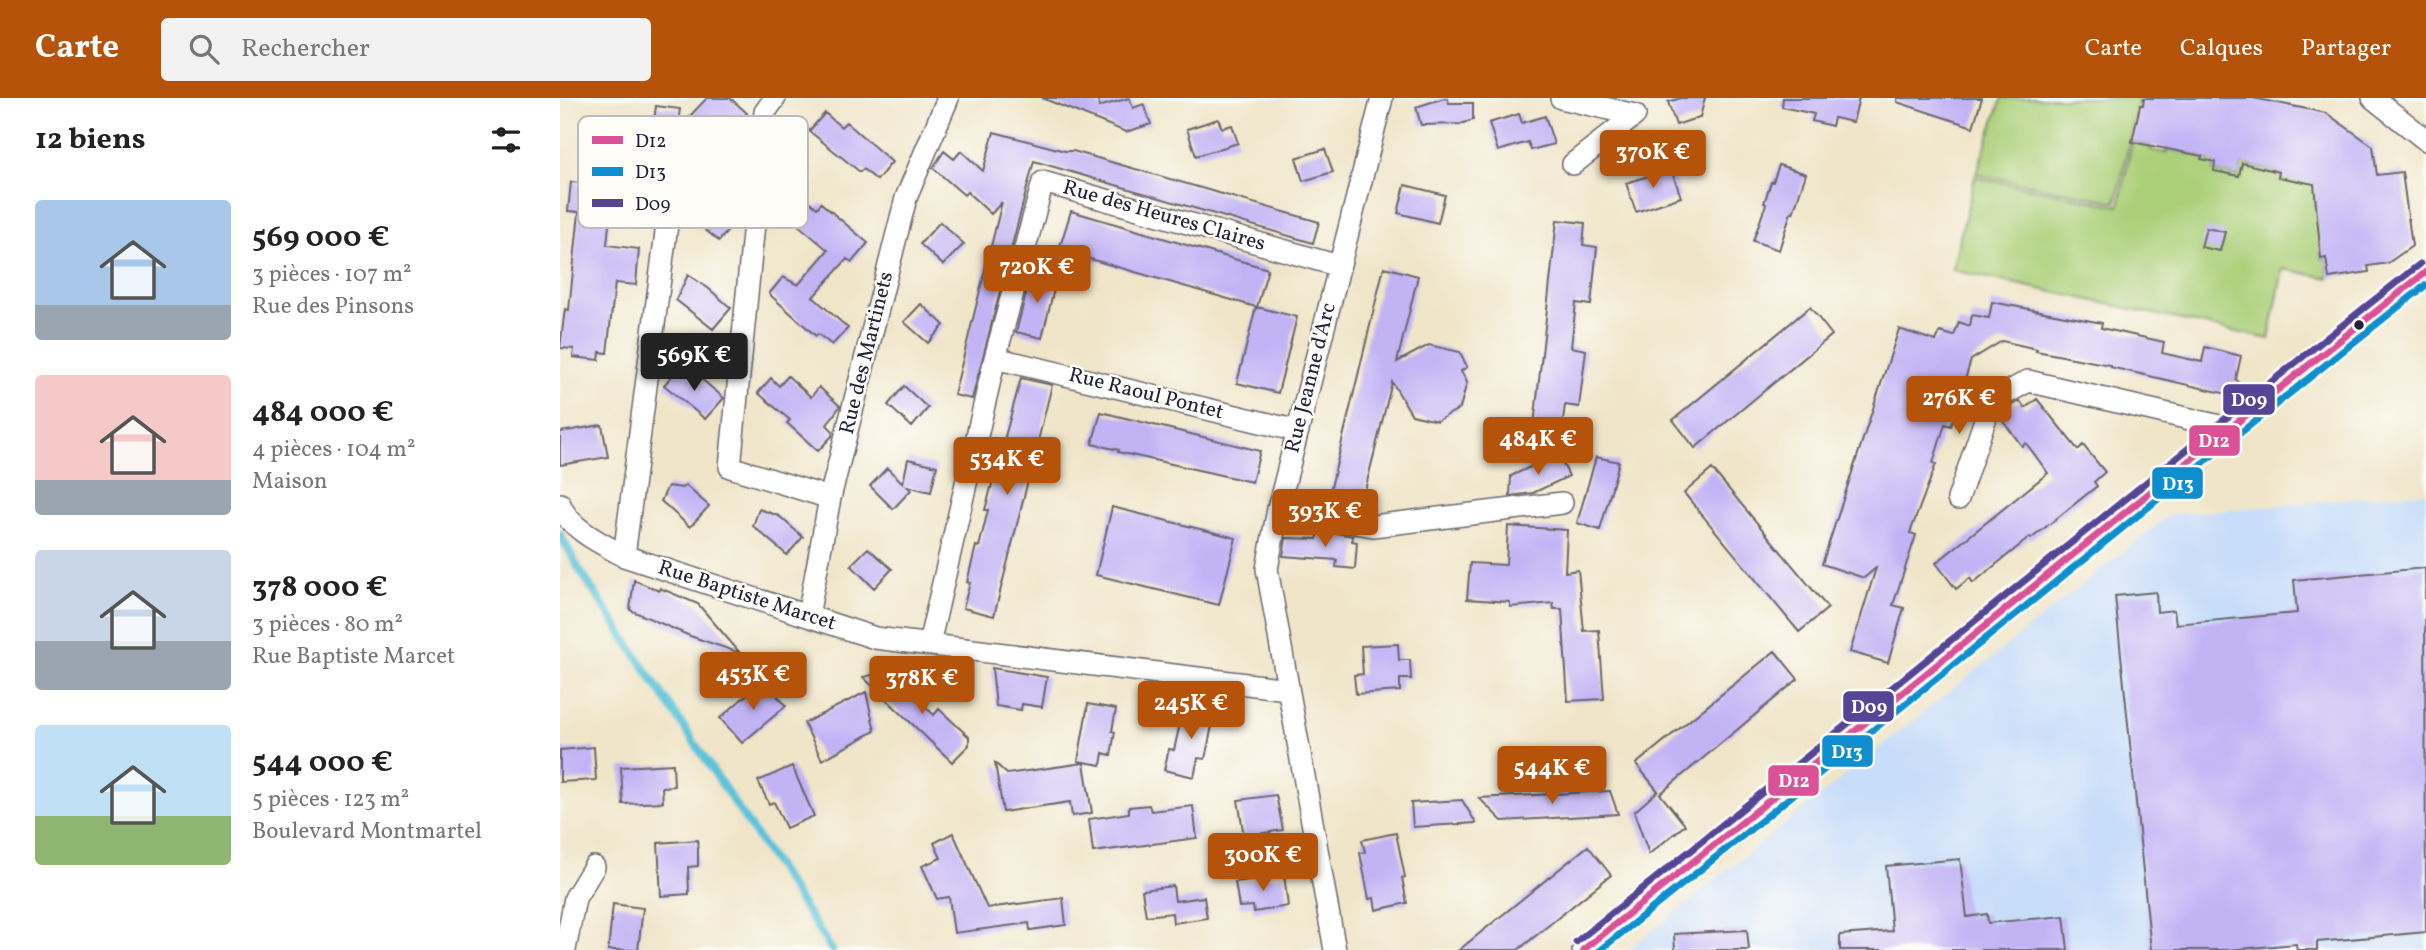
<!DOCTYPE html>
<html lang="fr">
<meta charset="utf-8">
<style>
:root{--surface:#fff;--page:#f2f2f2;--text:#222;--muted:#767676;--accent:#b45309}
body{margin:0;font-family:Vollkorn,serif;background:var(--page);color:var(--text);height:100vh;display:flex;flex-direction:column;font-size:26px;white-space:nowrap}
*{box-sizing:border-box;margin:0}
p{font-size:23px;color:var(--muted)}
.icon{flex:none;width:38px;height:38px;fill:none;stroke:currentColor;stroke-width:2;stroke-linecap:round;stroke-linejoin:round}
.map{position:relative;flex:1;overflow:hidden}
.drawer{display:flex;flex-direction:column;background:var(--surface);width:560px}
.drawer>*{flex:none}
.price{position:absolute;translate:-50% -60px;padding:0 16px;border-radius:7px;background:var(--accent);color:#fff;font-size:23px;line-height:46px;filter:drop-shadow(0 2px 4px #0008)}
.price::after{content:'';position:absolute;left:50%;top:42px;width:21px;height:16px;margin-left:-10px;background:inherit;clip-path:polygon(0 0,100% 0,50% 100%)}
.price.selected{background:#222;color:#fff}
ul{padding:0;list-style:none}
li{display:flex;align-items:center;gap:21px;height:175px;padding:0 35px}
li span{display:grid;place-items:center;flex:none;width:196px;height:140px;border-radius:7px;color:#555}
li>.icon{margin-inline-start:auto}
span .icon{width:84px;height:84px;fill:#fffc;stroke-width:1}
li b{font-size:30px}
h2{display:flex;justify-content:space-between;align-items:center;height:84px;padding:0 35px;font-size:30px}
header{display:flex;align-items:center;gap:42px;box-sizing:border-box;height:98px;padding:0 35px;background:var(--accent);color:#fff}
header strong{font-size:33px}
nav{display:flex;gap:38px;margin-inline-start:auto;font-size:24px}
.search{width:490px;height:63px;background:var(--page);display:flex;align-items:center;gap:18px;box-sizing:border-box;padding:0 24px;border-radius:7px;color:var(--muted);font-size:26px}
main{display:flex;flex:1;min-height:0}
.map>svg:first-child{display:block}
.built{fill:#c8ddf9}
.green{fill:#abcf78;stroke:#66785a;stroke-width:2}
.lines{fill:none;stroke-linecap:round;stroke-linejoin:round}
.stream{stroke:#5cc2da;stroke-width:8}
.building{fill:#c2b3f5}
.minor-casing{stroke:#6a666d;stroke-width:24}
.minor{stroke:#fff;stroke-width:21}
.bus-1-casing{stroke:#fdfcf7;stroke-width:12}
.bus-2-casing{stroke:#fdfcf7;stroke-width:12}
.bus-3-casing{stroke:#fdfcf7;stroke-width:12}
.bus-1{stroke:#db5197;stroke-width:7}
.bus-2{stroke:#0e8ece;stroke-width:7}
.bus-3{stroke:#554596;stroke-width:7}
.bus-dot{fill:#22223b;stroke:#fdfcf7;stroke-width:2.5}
.labels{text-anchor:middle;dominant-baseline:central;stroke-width:5;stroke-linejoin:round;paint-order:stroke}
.street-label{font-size:21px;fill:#22223b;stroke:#fdfcf7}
.key{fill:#fdfcf7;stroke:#bbbbbf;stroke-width:2}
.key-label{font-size:19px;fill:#22223b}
.line-badge{stroke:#fdfcf7;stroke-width:2.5}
.badge-label{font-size:19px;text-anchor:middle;font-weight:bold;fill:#fff}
</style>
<header>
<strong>Carte</strong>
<div class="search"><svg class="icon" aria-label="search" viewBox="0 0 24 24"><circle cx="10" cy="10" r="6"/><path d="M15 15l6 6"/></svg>Rechercher</div>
<nav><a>Carte</a><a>Calques</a><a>Partager</a></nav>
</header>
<main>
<section class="drawer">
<h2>12 biens<svg class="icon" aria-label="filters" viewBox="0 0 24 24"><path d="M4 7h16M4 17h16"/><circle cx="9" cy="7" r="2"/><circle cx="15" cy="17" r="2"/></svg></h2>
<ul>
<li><span style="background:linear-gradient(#a9c7e8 75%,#9aa5b1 0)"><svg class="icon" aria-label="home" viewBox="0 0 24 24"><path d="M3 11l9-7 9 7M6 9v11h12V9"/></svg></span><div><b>569 000 €</b><p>3 pièces · 107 m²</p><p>Rue des Pinsons</p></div></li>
<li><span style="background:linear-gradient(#f6c9c9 75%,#9aa5b1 0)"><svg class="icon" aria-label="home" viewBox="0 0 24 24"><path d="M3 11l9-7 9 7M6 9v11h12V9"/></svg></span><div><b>484 000 €</b><p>4 pièces · 104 m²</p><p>Maison</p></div></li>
<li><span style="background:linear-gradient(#c9d6e8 65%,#9aa5b1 0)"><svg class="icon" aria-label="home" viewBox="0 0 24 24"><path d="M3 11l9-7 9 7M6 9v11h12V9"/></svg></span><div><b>378 000 €</b><p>3 pièces · 80 m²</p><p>Rue Baptiste Marcet</p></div></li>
<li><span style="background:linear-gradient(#bfe0f5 65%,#8fb573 0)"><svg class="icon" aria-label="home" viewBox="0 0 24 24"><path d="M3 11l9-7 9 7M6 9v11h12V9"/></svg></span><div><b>544 000 €</b><p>5 pièces · 123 m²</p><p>Boulevard Montmartel</p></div></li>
</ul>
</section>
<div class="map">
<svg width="1866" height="852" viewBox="0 0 1866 852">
<rect width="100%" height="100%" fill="#fdfcf7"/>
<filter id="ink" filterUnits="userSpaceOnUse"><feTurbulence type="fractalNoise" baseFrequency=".0143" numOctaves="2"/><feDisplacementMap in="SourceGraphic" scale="14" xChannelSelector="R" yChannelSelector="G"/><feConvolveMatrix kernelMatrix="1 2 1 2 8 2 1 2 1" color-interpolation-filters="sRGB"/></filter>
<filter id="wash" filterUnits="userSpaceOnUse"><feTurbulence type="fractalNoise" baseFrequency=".00686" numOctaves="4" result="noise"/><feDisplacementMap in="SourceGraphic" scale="28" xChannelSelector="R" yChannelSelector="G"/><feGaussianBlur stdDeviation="1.57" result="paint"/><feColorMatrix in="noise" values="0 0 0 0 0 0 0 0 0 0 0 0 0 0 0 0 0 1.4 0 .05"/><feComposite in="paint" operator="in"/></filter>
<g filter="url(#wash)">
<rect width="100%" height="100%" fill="#f0e5c9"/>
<path class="built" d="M 1866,394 L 1866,852 L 1068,852 L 1609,417 Z"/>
<path class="green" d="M 1442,0 L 1579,0 L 1556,104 L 1416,76 Z
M 1572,44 L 1591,48 L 1591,52 L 1606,55 L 1607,51 L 1642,58 L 1642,61 L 1650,63 L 1659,48 L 1654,73 L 1679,78 L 1684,54 L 1690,55 L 1688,67 L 1719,74 L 1718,79 L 1736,77 L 1784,98 L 1755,102 L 1756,109 L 1760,109 L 1761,161 L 1766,160 L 1769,180 L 1723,171 L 1709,241 L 1392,172 L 1415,79 L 1559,108 Z"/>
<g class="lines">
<path class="stream" d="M 0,436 L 19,471 L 272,852"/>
</g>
<g id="blocks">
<path class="building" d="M 147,0 L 170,0 L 187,15 L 178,25 L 184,30 L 165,51 L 128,20 Z
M 482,0 L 538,0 L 539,9 L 569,0 L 573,10 L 584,6 L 591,26 L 566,34 Z
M 884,0 L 887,0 L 889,5 L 913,5 L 913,22 L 901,26 L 861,27 L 856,9 Z
M 1121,0 L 1145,0 L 1140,19 L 1116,27 L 1108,4 Z
M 1223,0 L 1299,0 L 1293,24 L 1274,20 L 1272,28 L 1252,23 L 1254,16 L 1222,9 Z
M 1337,0 L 1422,0 L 1413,29 L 1337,4 Z
M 1584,0 L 1693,0 L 1766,15 L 1813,48 L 1817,77 L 1842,74 L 1852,148 L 1828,165 L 1808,168 L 1809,174 L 1769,180 L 1766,160 L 1761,161 L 1754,86 L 1718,79 L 1719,74 L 1682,65 L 1679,78 L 1654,73 L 1655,64 L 1641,61 L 1642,58 L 1572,44 L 1580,7 L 1583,7 Z
M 96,8 L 120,11 L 116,39 L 92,36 Z
M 265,15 L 281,29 L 286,24 L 332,64 L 317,82 L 303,71 L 300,74 L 249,33 Z
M 959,16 L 962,25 L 985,18 L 994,46 L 971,52 L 968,44 L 938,53 L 929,25 Z
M 658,21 L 662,30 L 672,27 L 678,45 L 636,58 L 627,31 Z
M 434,34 L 505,53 L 513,53 L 759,124 L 753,145 L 474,63 L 412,301 L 394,297 L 442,104 L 431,116 L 407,94 L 404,97 L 373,70 L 384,53 L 394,61 L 401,53 L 423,73 Z
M 765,51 L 773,74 L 743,83 L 736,60 Z
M 1219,67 L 1246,76 L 1233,115 L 1231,114 L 1219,152 L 1193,143 L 1206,106 L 1204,105 L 1211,84 L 1213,84 Z
M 1111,71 L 1121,99 L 1076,114 L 1066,85 Z
M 11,84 L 53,88 L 47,147 L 79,151 L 76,187 L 55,185 L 47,255 L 40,254 L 39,262 L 13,259 L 14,251 L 0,250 L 5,211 L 9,212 L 19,114 L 8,113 Z
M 845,87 L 885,97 L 878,125 L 838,115 Z
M 241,97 L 257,110 L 261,105 L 308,145 L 292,164 L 287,161 L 253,199 L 288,230 L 272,247 L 258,236 L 256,238 L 209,196 L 223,179 L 238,187 L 268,152 L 225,116 Z
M 153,100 L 178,121 L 159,143 L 133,122 Z
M 511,113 L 708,171 L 697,209 L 737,219 L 718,295 L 677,285 L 696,209 L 499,152 Z
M 997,122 L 1025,125 L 1023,147 L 1037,149 L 1031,207 L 1016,205 L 1011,249 L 1026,252 L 1019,309 L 1005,307 L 1002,329 L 974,327 Z
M 380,124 L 404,146 L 383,167 L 360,146 Z
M 1646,130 L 1665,134 L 1660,153 L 1641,149 Z
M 824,169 L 858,178 L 837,264 L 869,247 L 900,254 L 907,269 L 901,273 L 907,284 L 900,310 L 877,323 L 852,317 L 832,284 L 800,412 L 767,406 Z
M 472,173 L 497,179 L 482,240 L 456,234 Z
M 128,177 L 148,190 L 171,210 L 153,231 L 116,202 Z
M 1432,204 L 1542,225 L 1541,230 L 1604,244 L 1602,255 L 1642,264 L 1645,249 L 1681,258 L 1676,281 L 1680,287 L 1667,296 L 1550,269 L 1550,267 L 1476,253 L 1477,251 L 1442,243 L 1411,262 L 1391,328 L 1385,326 L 1373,365 L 1376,366 L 1350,435 L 1356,437 L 1333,507 L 1344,510 L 1328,565 L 1290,554 L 1316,470 L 1304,480 L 1262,466 L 1339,231 L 1376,243 L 1380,234 L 1394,238 L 1399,224 L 1410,228 L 1412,217 L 1429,220 Z
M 361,206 L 384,227 L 368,245 L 344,224 Z
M 1250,209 L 1272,237 L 1135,350 L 1113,322 Z
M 120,269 L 135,282 L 139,279 L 164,300 L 145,321 L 104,287 Z
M 228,278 L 251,299 L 259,289 L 280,308 L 267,327 L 273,333 L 272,338 L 258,353 L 227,325 L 230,322 L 198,295 L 211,280 L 219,288 Z
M 461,280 L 492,287 L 434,518 L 403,510 L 410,485 L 407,484 L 416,448 L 419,449 L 428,412 L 425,412 Z
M 344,288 L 368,310 L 352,329 L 328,307 Z
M 1477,301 L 1518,352 L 1523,347 L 1545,374 L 1534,384 L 1537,388 L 1471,441 L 1470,439 L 1413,485 L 1410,480 L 1396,491 L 1376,465 L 1488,375 L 1466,345 L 1462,348 L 1440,319 L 1442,313 L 1460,303 L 1465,310 Z
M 541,314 L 700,353 L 692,384 L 558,354 L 559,352 L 532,346 Z
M 42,327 L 48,359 L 0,367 L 0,334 Z
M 998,356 L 1009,378 L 973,395 L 950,398 L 951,378 Z
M 1036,359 L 1059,364 L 1040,432 L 1017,425 Z
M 348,361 L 377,368 L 371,394 L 347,388 L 351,392 L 333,411 L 310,388 L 327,370 L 343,385 Z
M 1152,371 L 1268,510 L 1239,534 L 1124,395 Z
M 125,387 L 149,408 L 130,429 L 101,403 L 108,388 L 122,390 Z
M 552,409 L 676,440 L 659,507 L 536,477 Z
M 199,411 L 219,418 L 243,439 L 227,457 L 193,428 Z
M 948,428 L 1007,432 L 1005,474 L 1018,472 L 1024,533 L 1039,532 L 1044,601 L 1008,603 L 1002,511 L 994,511 L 993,505 L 950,509 L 950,504 L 907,501 L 910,465 L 946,467 Z
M 760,432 L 793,438 L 792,443 L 797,444 L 795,471 L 776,469 L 777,462 L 723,458 L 726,440 L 757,441 Z
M 308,450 L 332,471 L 314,490 L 291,467 Z
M 1865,470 L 1866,834 L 1757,844 L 1757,852 L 1737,852 L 1736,846 L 1667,852 L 1591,852 L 1555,498 L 1596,494 L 1597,514 L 1614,512 L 1616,526 L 1737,515 L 1734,482 Z
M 74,482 L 99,493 L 100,490 L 138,506 L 180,555 L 130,538 L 70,512 Z
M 838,546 L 839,562 L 850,562 L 851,581 L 840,581 L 840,593 L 796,596 L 794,577 L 803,576 L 801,548 Z
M 1215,553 L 1238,581 L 1100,696 L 1125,727 L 1089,756 L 1074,714 L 1098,693 L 1076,666 Z
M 432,570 L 487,579 L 482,609 L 462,606 L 461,612 L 436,608 Z
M 334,572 L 336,581 L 361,605 L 374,617 L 379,611 L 409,639 L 409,647 L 392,664 L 303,579 Z
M 204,582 L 226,608 L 182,645 L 160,620 Z
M 306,594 L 315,633 L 262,662 L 244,625 Z
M 632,605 L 656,609 L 645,661 L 638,660 L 634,679 L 604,672 L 609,651 L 614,652 L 621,621 L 628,622 Z
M 528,606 L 556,611 L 552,633 L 555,634 L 551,657 L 543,655 L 541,667 L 518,663 Z
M 34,649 L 36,682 L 0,684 L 0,652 Z
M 435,665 L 447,676 L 524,665 L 532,715 L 512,718 L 510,704 L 443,714 Z
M 113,666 L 114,688 L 102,689 L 103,704 L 63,706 L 61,669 Z
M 232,668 L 254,718 L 226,730 L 214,704 L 209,706 L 198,683 Z
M 1050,693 L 1058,716 L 942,723 L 919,700 Z
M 716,697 L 723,732 L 684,738 L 678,702 Z
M 902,702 L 916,725 L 853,729 L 851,705 Z
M 589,707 L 591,713 L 633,708 L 637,740 L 533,754 L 529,721 L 569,715 L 569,709 Z
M 393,735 L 427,810 L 503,800 L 506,827 L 470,832 L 469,825 L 394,835 L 389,799 L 377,801 L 362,768 L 381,760 L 374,745 Z
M 836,735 L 845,779 L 842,780 L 847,805 L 816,812 L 814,800 L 809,801 L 800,755 L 805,754 L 802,742 Z
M 138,742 L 138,768 L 128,769 L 129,796 L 101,798 L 98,745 Z
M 1028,748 L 1051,777 L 958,852 L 899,852 Z
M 1400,761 L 1407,819 L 1427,816 L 1428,825 L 1504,818 L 1508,852 L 1280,852 L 1280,837 L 1332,833 L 1326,768 Z
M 724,777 L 728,808 L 694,814 L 693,808 L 679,809 L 675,784 Z
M 613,788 L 615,803 L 644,799 L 647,820 L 613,825 L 612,815 L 586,818 L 582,792 Z
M 53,806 L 83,810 L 78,852 L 48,852 Z
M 1187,832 L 1189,852 L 1115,852 L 1114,836 Z"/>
</g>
</g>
<g filter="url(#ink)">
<use href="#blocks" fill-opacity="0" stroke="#6a666d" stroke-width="2"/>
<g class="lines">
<defs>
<path id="minor" d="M 215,0 L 205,14 L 170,369 L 270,400
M 1001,0 L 1075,17 L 1013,66
M 1813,0 L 1866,42
M 435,260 L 738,333
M 1398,401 L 1431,304 L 1468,283 L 1668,330
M 0,406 C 8,430 42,446 64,458 L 315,540 L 727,591
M 718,411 L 813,428 L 1002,405
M 64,458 L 109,111
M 248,518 L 270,400 L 346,100 L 388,0
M 369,546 L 435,260 L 483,84 L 779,168
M 5,852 L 15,800 L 34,769
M 775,852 L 707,471 L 718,411 L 822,0
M 1023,852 L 1283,645 L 1668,330 L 1866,174"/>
</defs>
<use href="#minor" class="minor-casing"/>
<use href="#minor" class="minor"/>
<defs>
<path id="bus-1" d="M 1023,852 C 1305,627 1583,397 1866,174"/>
<path id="bus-2" d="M 1040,852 C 1316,632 1588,406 1866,187"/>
<path id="bus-3" d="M 1016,844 C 1299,619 1576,389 1860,166"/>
</defs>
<use href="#bus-1" class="bus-1-casing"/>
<use href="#bus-2" class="bus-2-casing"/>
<use href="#bus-3" class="bus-3-casing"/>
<use href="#bus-1" class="bus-1"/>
<use href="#bus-2" class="bus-2"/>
<use href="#bus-3" class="bus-3"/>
</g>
</g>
<circle class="bus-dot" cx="1799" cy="227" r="6"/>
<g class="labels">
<g class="street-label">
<text transform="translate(604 118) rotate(16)">Rue des Heures Claires</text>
<text transform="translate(307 255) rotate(-76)">Rue des Martinets</text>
<text transform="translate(751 280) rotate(-76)">Rue Jeanne d'Arc</text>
<text transform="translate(586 296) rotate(14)">Rue Raoul Pontet</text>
<text transform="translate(187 498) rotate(18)">Rue Baptiste Marcet</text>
</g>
</g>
<rect x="18" y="18" width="230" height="112" rx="10" class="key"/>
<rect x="32" y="38" width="31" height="8" fill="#db5197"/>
<rect x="32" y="69" width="31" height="9" fill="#0e8ece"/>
<rect x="32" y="101" width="31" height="8" fill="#554596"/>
<g class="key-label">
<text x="75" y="49">D12</text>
<text x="75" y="80">D13</text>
<text x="75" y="112">D09</text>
</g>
<g class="line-badge">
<rect x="1662" y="285" width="54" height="33" rx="7" fill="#554596"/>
<rect x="1628" y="326" width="53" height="33" rx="7" fill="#db5197"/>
<rect x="1591" y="368" width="53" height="34" rx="7" fill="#0e8ece"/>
<rect x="1282" y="592" width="53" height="33" rx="7" fill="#554596"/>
<rect x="1261" y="636" width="53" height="34" rx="7" fill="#0e8ece"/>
<rect x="1207" y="666" width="53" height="33" rx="7" fill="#db5197"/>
</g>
<g class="badge-label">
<text x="1689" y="308">D09</text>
<text x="1654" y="349">D12</text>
<text x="1618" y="392">D13</text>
<text x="1309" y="615">D09</text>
<text x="1287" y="660">D13</text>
<text x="1234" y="689">D12</text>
</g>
</svg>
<b class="price" style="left:1093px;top:92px">370K €</b>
<b class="price" style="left:477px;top:207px">720K €</b>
<b class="price selected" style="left:134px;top:295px">569K €</b>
<b class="price" style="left:1399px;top:338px">276K €</b>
<b class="price" style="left:978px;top:379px">484K €</b>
<b class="price" style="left:447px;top:399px">534K €</b>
<b class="price" style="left:765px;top:451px">393K €</b>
<b class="price" style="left:193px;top:614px">453K €</b>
<b class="price" style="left:362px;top:618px">378K €</b>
<b class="price" style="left:631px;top:643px">245K €</b>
<b class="price" style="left:992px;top:708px">544K €</b>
<b class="price" style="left:703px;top:795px">300K €</b>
</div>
</main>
